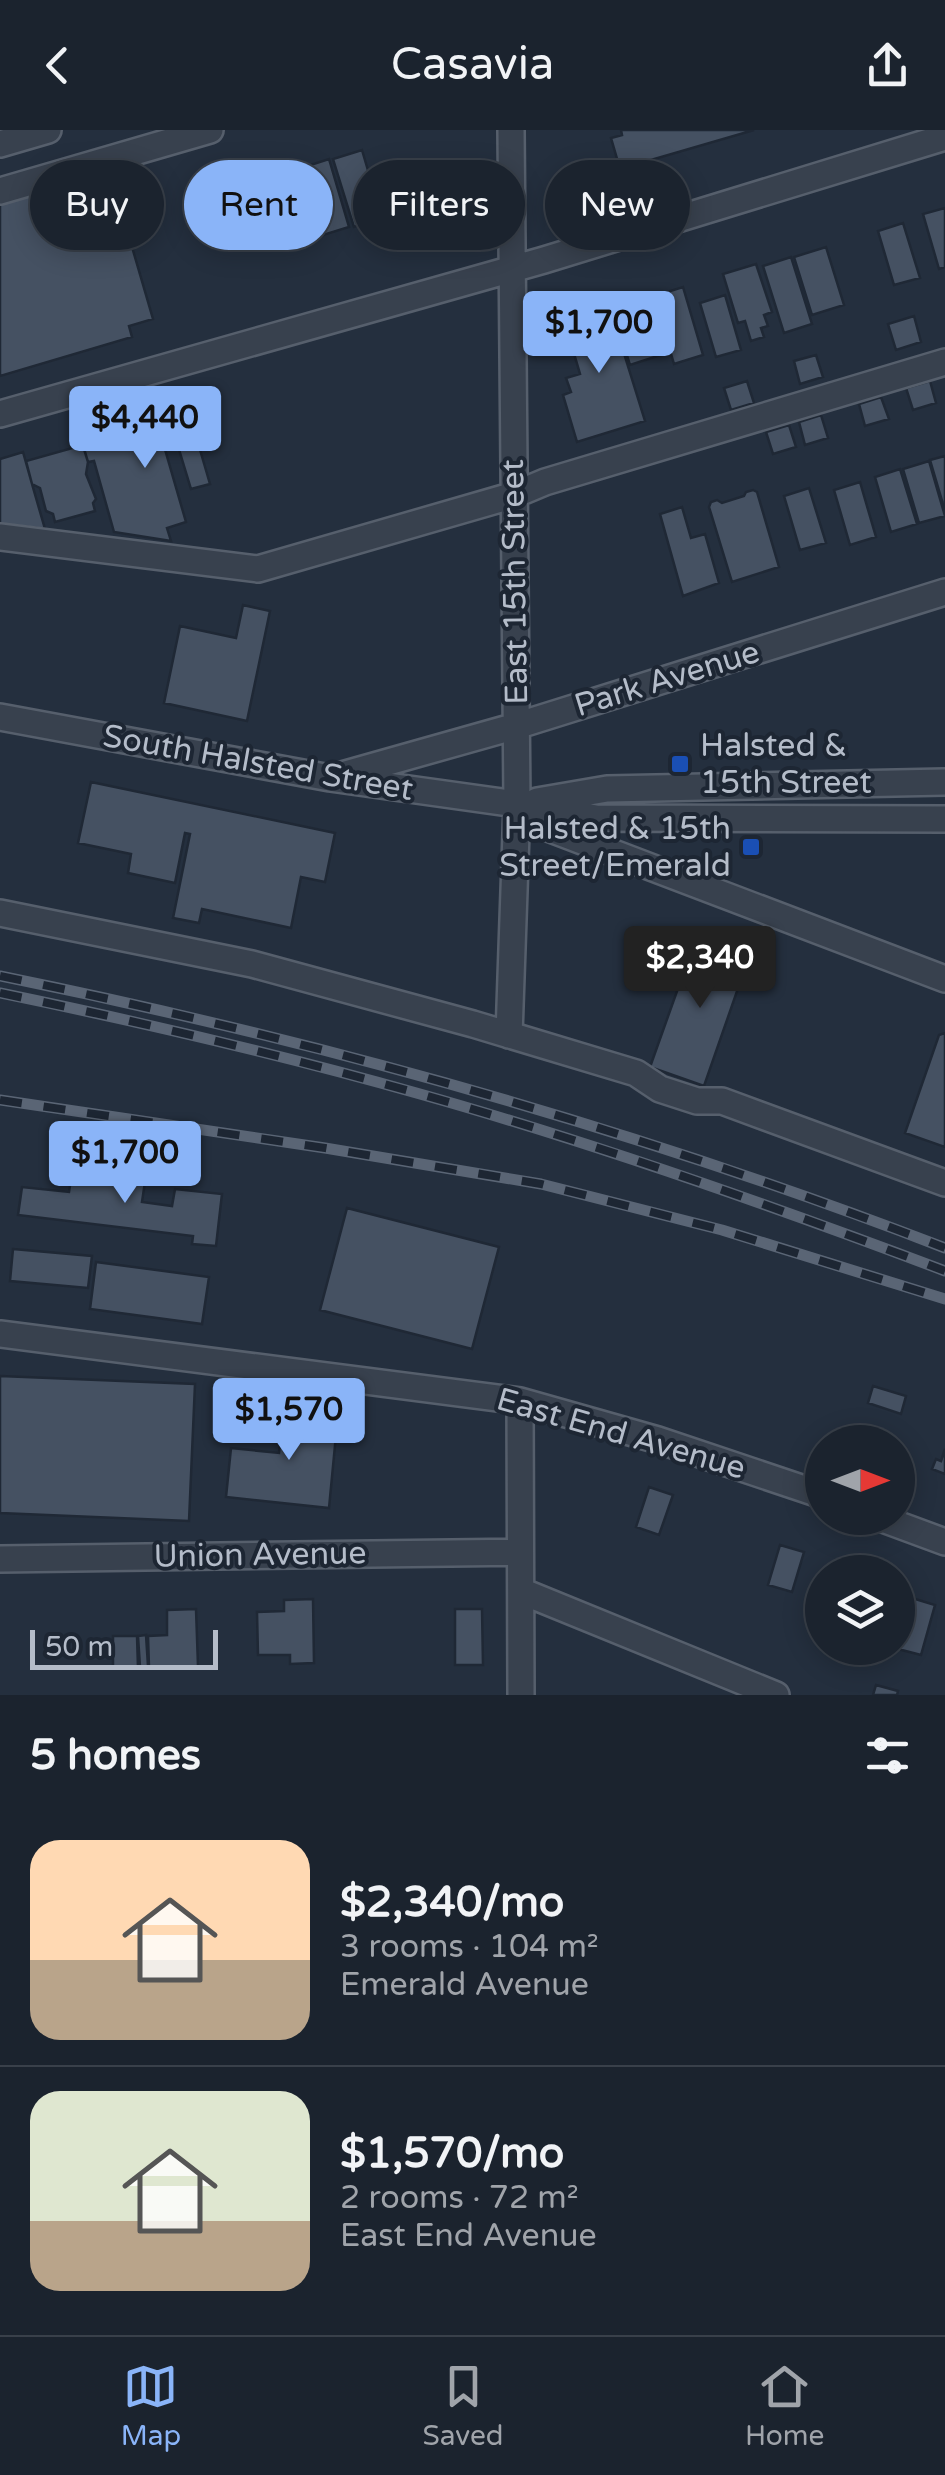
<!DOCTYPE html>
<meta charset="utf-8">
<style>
:root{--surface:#1b232e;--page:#242b36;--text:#f1f3f6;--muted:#a0a4aa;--line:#39404a;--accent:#8ab4f8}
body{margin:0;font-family:"Varela Round",sans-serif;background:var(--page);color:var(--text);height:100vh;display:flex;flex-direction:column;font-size:38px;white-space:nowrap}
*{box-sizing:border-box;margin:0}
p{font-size:32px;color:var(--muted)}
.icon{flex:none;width:55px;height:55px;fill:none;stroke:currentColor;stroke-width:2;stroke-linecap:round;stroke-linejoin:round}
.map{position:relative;height:1565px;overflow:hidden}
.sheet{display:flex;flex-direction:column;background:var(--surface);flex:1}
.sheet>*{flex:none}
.guide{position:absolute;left:30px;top:30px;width:885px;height:90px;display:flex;gap:20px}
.needle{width:65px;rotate:90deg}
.buttons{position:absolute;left:805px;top:1295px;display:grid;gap:20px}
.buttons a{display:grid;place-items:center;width:110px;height:110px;border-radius:50%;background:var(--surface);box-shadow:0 5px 25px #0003,0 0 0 2px var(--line);font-size:50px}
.scale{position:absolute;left:30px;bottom:25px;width:188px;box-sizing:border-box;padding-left:10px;border:5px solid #b4bcc9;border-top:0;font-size:28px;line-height:35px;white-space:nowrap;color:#b4bcc9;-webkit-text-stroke:8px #1d2633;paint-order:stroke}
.price{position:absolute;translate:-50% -85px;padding:0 22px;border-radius:10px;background:var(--accent);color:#111;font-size:32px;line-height:65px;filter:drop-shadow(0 2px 5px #0008)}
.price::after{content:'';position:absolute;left:50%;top:60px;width:30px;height:22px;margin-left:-15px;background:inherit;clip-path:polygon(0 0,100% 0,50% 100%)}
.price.selected{background:#222;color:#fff}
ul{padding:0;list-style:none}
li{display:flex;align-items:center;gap:30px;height:250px;padding:0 30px}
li+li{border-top:2px solid var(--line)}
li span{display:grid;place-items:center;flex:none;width:280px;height:200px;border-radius:30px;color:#555}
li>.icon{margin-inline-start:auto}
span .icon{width:120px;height:120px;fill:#fffc;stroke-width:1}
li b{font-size:42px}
h2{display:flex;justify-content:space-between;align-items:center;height:120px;padding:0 30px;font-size:42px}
.tag{padding:0 35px;border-radius:45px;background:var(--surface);box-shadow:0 5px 25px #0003,0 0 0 2px var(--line);font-size:35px;line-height:90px}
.tag.selected{background:var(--accent);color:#111}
header{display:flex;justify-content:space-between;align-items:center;height:130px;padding:0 30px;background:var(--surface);font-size:45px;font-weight:600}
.dock{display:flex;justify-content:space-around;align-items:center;height:140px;border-top:2px solid var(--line);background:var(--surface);font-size:28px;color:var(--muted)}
.dock a{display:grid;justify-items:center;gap:5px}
.dock .selected{color:var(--accent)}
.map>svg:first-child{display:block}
.building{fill:#455162;stroke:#1f2835;stroke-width:2.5}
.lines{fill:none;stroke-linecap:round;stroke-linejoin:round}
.minor-casing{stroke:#565f6c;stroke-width:30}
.minor{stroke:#38414e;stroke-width:25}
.rail-casing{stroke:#5a6575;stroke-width:11}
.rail{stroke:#1d2633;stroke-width:8;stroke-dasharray:22;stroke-linecap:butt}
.transit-dot{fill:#1a4fb4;stroke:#1d2633;stroke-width:4}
.labels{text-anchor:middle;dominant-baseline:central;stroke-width:8;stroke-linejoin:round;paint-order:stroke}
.street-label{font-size:32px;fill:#b4bcc9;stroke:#1d2633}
.poi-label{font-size:32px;fill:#b4bcc9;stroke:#1d2633;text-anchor:start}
</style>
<header><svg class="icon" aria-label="back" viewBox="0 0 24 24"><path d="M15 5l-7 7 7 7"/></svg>Casavia<svg class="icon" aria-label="share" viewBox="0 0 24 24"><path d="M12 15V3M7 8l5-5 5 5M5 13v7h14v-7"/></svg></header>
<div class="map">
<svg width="945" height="1565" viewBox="0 0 945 1565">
<rect width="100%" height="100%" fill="#242f3e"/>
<path class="building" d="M 621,0 L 754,0 L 620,39 L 611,8 L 622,5 Z
M 362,20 L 382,88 L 354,97 L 333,29 Z
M 329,29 L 349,97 L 320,106 L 301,38 Z
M 85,48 L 90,62 L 114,55 L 153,189 L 129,196 L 132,207 L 0,246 L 0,73 Z
M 945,78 L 945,137 L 939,139 L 923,84 Z
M 903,93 L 920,148 L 894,155 L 878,101 Z
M 826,117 L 844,175 L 812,185 L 794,127 Z
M 791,127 L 812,194 L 784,203 L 763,136 Z
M 756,134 L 772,182 L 764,185 L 768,196 L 761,198 L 764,207 L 751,211 L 745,191 L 738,193 L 723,144 Z
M 683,157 L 703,225 L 674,234 L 654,166 Z
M 725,165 L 741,220 L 716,227 L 700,173 Z
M 646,167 L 664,224 L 630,235 L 612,177 Z
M 608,172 L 645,291 L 577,312 L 563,265 L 571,262 L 566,248 L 580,244 L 563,186 Z
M 914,186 L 921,212 L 896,220 L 888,194 Z
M 816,225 L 823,247 L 800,254 L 794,231 Z
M 747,251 L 754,273 L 731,280 L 724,258 Z
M 930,251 L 936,273 L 913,280 L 906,258 Z
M 881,267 L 889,289 L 865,296 L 859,274 Z
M 187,275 L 210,354 L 191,359 L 177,313 L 164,316 L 186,392 L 167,398 L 171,411 L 114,402 L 94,331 L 88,332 L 80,306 Z
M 821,285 L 828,308 L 805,315 L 799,292 Z
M 789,295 L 796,317 L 773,324 L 766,302 Z
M 83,315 L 88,332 L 86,344 L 96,369 L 93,373 L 95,381 L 55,392 L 53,384 L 46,381 L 40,358 L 32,354 L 26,331 Z
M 23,322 L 32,354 L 45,399 L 0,394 L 0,329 Z
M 945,326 L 945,381 L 930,330 Z
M 929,331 L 945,386 L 919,393 L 903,339 Z
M 900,339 L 917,394 L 891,402 L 875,347 Z
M 860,352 L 876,407 L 850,415 L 834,360 Z
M 809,358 L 826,413 L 800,420 L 784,366 Z
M 753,360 L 757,362 L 779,437 L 732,452 L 709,377 L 711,372 L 717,370 L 722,373 L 744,366 L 746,362 Z
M 682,377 L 691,408 L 705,404 L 719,453 L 683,466 L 660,384 Z
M 243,475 L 270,481 L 247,591 L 164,573 L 180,496 L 236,508 Z
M 91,652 L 335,703 L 325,752 L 301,747 L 291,798 L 202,779 L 199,793 L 173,788 L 190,704 L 185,703 L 175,753 L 128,743 L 131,724 L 78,713 Z
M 697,805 L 750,824 L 704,956 L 650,937 Z
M 945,903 L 945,1017 L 905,1003 L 939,905 Z
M 73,1037 L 146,1045 L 142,1072 L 172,1076 L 175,1059 L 222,1064 L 216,1116 L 192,1114 L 193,1106 L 18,1085 L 22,1057 L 69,1062 Z
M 347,1078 L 499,1117 L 472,1219 L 320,1180 Z
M 13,1119 L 92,1126 L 88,1158 L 10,1151 Z
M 96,1132 L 209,1147 L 202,1194 L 90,1179 Z
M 0,1246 L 195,1254 L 189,1391 L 0,1383 Z
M 873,1256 L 906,1266 L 901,1284 L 868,1273 Z
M 284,1278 L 338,1284 L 329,1378 L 226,1367 L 231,1318 L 279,1323 Z
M 945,1319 L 945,1344 L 932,1339 L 936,1329 L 941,1331 Z
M 649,1357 L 673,1365 L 659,1405 L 636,1397 Z
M 780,1415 L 804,1422 L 792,1462 L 768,1455 Z
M 898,1458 L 910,1462 L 898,1502 Z
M 912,1468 L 935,1475 L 921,1525 L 898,1519 Z
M 313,1469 L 314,1533 L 290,1534 L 290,1525 L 258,1525 L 257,1482 L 284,1481 L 284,1470 Z
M 196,1479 L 198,1536 L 149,1537 L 148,1506 L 167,1505 L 167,1480 Z
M 455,1479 L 482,1479 L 483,1535 L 455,1535 Z
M 146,1505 L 148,1536 L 140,1537 L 138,1506 Z
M 113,1506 L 137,1506 L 138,1538 L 113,1538 Z
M 876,1555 L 898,1561 L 897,1565 L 873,1565 Z"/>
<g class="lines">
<defs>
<path id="minor" d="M 0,14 L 48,0
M 0,61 L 210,0
M 0,284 L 544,130 L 945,7
M 0,407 L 258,439 L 514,365 L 545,352 L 945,232
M 0,587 L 330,648 L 517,674 L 596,688 L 945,689
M 342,645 L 516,596 L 945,462
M 537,671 L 607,659 L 945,652
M 521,678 L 540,695 L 945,849
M 0,783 L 252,834 L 473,894 L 636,943 L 660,959 L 697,971 L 722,971 L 945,1053
M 509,905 L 517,674 L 511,0
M 0,1204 L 520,1271 L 658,1310 L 822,1365
M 520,1271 L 521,1565
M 880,1388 L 945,1412
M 0,1429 L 520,1422
M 521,1461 L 776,1565"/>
</defs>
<use href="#minor" class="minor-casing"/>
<use href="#minor" class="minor"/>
<defs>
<path id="rail" d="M 0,846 C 321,911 639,1000 945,1118
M 0,863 C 141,892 282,925 420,964 C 598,1014 773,1076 945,1141
M 0,970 L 325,1018 L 541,1054 L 722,1100 L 945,1169"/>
</defs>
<use href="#rail" class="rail-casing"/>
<use href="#rail" class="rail"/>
</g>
<g class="transit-dot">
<rect x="670" y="624" width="20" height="20" rx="5"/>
<rect x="741" y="707" width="20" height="20" rx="5"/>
</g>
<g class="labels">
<g class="street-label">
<text transform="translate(515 452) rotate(-91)">East 15th Street</text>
<text transform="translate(667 549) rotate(-17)">Park Avenue</text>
<text transform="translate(258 633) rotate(10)">South Halsted Street</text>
<text transform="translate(621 1304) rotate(16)">East End Avenue</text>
<text transform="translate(260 1425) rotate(-1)">Union Avenue</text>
</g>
<g class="poi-label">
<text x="700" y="616">Halsted &amp;<tspan x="700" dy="37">15th Street</tspan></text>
<text x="731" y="699" text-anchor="end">Halsted &amp; 15th<tspan x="731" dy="37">Street/Emerald</tspan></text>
</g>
</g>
</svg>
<div class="buttons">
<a><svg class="needle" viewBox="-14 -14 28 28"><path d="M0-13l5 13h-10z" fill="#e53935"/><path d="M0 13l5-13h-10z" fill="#a0a4aa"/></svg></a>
<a><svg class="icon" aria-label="layers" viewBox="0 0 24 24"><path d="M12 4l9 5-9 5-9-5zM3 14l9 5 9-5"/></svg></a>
</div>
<div class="scale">50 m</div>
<b class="price" style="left:599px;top:246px">$1,700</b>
<b class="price" style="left:145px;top:341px">$4,440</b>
<b class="price selected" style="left:700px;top:881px">$2,340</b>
<b class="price" style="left:125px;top:1076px">$1,700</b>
<b class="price" style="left:289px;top:1333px">$1,570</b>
<div class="guide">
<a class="tag">Buy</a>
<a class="tag selected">Rent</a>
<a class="tag">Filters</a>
<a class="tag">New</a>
</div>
</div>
<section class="sheet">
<h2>5 homes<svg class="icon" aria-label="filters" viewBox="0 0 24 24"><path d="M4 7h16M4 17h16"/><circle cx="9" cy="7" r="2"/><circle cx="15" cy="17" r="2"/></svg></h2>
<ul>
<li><span style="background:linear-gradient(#ffd9b3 60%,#b9a48a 0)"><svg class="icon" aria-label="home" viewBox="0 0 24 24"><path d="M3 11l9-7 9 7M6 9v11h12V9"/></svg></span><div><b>$2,340/mo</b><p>3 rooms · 104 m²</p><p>Emerald Avenue</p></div></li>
<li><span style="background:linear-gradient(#dfe7d0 65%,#b9a48a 0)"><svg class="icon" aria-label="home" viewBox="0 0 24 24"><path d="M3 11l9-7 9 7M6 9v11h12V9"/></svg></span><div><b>$1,570/mo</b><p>2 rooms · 72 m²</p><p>East End Avenue</p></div></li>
</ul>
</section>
<nav class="dock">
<a class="selected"><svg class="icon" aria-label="map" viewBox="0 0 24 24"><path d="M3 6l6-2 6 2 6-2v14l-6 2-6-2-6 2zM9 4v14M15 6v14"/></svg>Map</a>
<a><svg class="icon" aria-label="saved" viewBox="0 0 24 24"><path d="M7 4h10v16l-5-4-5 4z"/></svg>Saved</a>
<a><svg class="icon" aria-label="home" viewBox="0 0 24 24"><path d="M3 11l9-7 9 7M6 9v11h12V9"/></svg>Home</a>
</nav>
